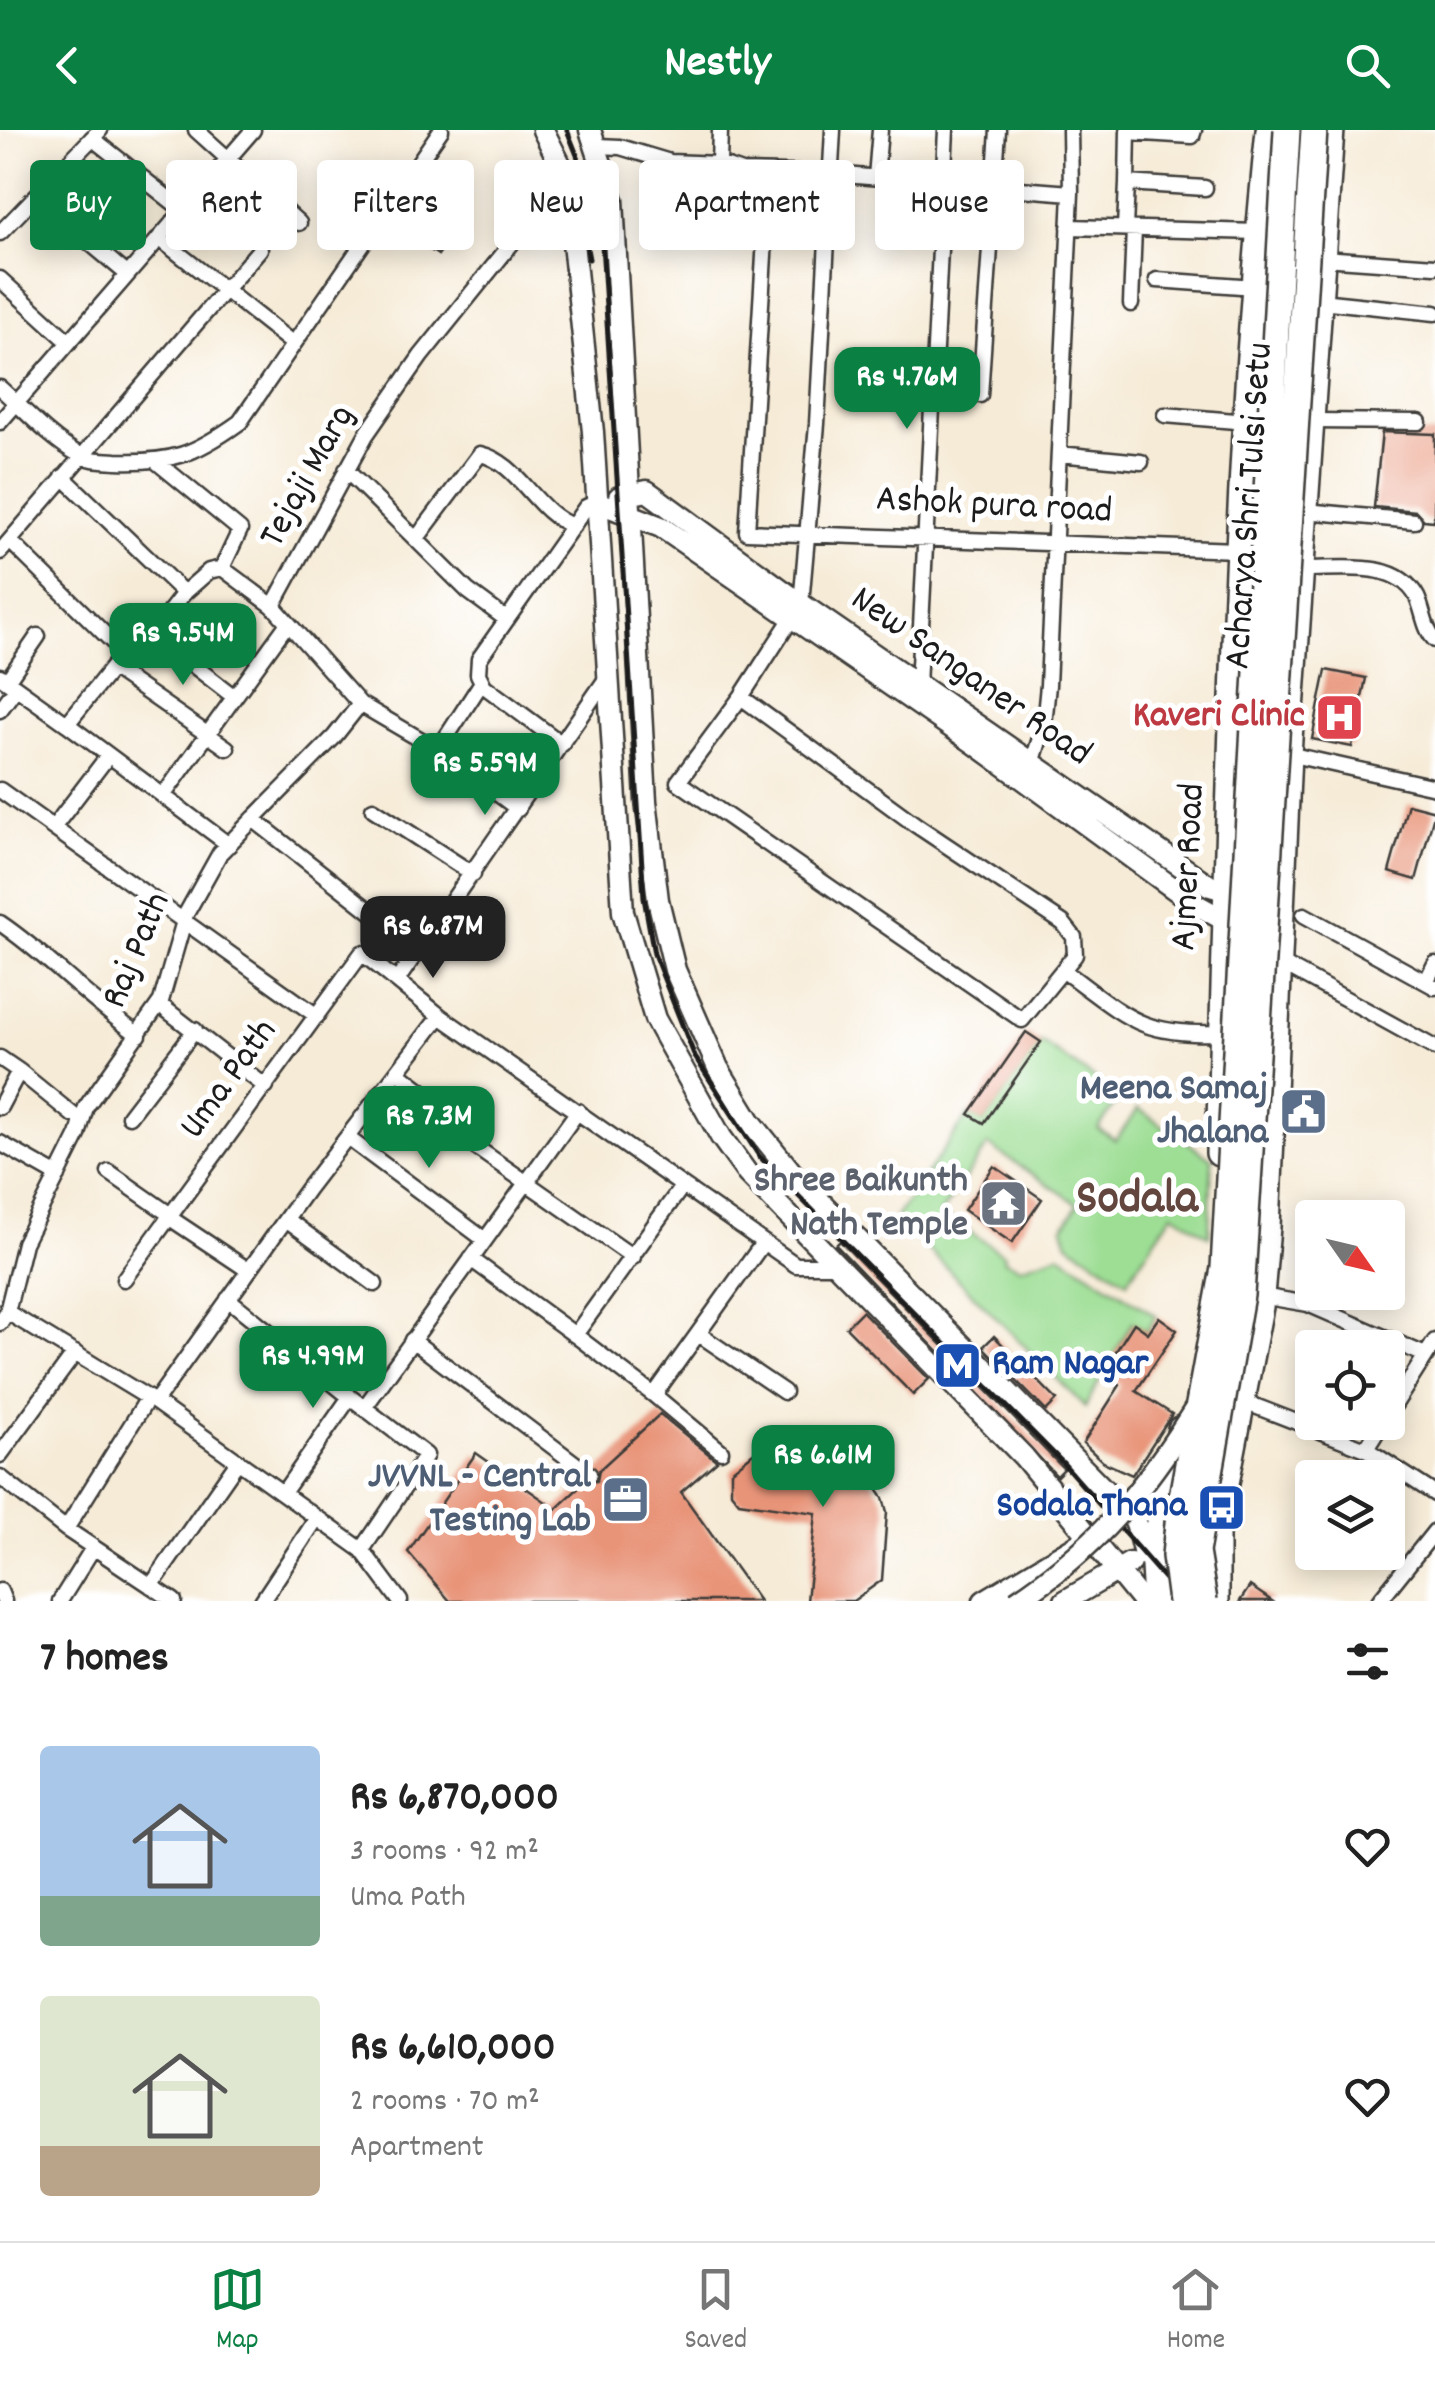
<!DOCTYPE html>
<meta charset="utf-8">
<style>
:root{--surface:#fff;--page:#f6f6f6;--text:#222;--muted:#767676;--line:#e0e0e0;--accent:#0b8043}
body{margin:0;font-family:Dekko,sans-serif;background:var(--page);color:var(--text);height:100vh;display:flex;flex-direction:column;font-size:38px;white-space:nowrap}
*{box-sizing:border-box;margin:0}
p{font-size:32px;color:var(--muted)}
.icon{flex:none;width:55px;height:55px;fill:none;stroke:currentColor;stroke-width:2;stroke-linecap:round;stroke-linejoin:round}
.map{position:relative;height:1471px;overflow:hidden}
.details{display:flex;flex-direction:column;background:var(--surface);flex:1}
.details>*{flex:none}
.guide{position:absolute;left:30px;top:30px;width:1375px;height:90px;display:flex;gap:20px}
.needle{width:65px;rotate:124deg}
.controls{position:absolute;left:1295px;top:1070px;display:grid;gap:20px}
.controls a{display:grid;place-items:center;width:110px;height:110px;border-radius:10px;background:var(--surface);box-shadow:0 5px 25px #0003;font-size:50px}
.price{position:absolute;translate:-50% -85px;padding:0 22px;border-radius:20px;background:var(--accent);color:#fff;font-size:32px;line-height:65px;filter:drop-shadow(0 2px 5px #0008)}
.price::after{content:'';position:absolute;left:50%;top:60px;width:30px;height:22px;margin-left:-15px;background:inherit;clip-path:polygon(0 0,100% 0,50% 100%)}
.price.selected{background:#222;color:#fff}
ul{padding:0;list-style:none}
li{display:flex;align-items:center;gap:30px;height:250px;padding:0 40px}
li span{display:grid;place-items:center;flex:none;width:280px;height:200px;border-radius:10px;color:#555}
li>.icon{margin-inline-start:auto}
span .icon{width:120px;height:120px;fill:#fffc;stroke-width:1}
li b{font-size:42px}
h2{display:flex;justify-content:space-between;align-items:center;height:120px;padding:0 40px;font-size:42px}
.pill{padding:0 35px;border-radius:10px;background:var(--surface);box-shadow:0 5px 25px #0003;font-size:35px;line-height:90px}
.pill.selected{background:var(--accent);color:#fff}
header{display:flex;justify-content:space-between;align-items:center;height:130px;padding:0 40px;background:var(--accent);color:#fff;font-size:45px;font-weight:700}
.tabs{display:flex;justify-content:space-around;align-items:center;height:140px;border-top:2px solid var(--line);background:var(--surface);font-size:28px;color:var(--muted)}
.tabs a{display:grid;justify-items:center;gap:5px}
.tabs .selected{color:var(--accent)}
.map>svg:first-child{display:block}
.green{fill:#9dde94;stroke:#5c7d58;stroke-width:2.5}
.building{fill:#e89479}
.lines{fill:none;stroke-linecap:round;stroke-linejoin:round}
.street-casing{stroke:#3d3b38;stroke-width:19}
.secondary-casing{stroke:#3d3b38;stroke-width:25}
.highway-casing{stroke:#3d3b38;stroke-width:30}
.street{stroke:#fff;stroke-width:14}
.secondary{stroke:#fff;stroke-width:20}
.highway{stroke:#fff;stroke-width:25}
.rail{stroke:#1c1c1c;stroke-width:5}
.secondary-bridge-casing{stroke:#3d3b38;stroke-width:25;stroke-linecap:butt}
.highway-bridge-casing{stroke:#3d3b38;stroke-width:30;stroke-linecap:butt}
.secondary-bridge{stroke:#fff;stroke-width:20}
.highway-bridge{stroke:#fff;stroke-width:25}
.labels{text-anchor:middle;dominant-baseline:central;stroke-width:10;stroke-linejoin:round;paint-order:stroke}
.street-label{font-size:38px;fill:#1c1c1c;stroke:#fff}
.health-label{font-size:38px;font-weight:bold;fill:#be3a42;stroke:#fff;text-anchor:end}
.service-label{font-size:38px;font-weight:bold;fill:#4e5e75;stroke:#fff;text-anchor:end}
.worship-label{font-size:38px;font-weight:bold;fill:#5b616d;stroke:#fff;text-anchor:end}
.transit-label{font-size:38px;font-weight:bold;fill:#164399;stroke:#fff;text-anchor:start}
.district-label{font-size:48px;font-weight:bold;fill:#63463d;stroke:#fff}
</style>
<header><svg class="icon" aria-label="back" viewBox="0 0 24 24"><path d="M15 5l-7 7 7 7"/></svg>Nestly<svg class="icon" aria-label="search" viewBox="0 0 24 24"><circle cx="10" cy="10" r="6"/><path d="M15 15l6 6"/></svg></header>
<div class="map">
<svg width="1435" height="1471" viewBox="0 0 1435 1471">
<rect width="100%" height="100%" fill="#fff"/>
<filter id="ink" filterUnits="userSpaceOnUse"><feTurbulence type="fractalNoise" baseFrequency=".01" numOctaves="2"/><feDisplacementMap in="SourceGraphic" scale="20" xChannelSelector="R" yChannelSelector="G"/><feConvolveMatrix kernelMatrix="1 2 1 2 8 2 1 2 1" color-interpolation-filters="sRGB"/></filter>
<filter id="wash" filterUnits="userSpaceOnUse"><feTurbulence type="fractalNoise" baseFrequency=".0048" numOctaves="4" result="noise"/><feDisplacementMap in="SourceGraphic" scale="40" xChannelSelector="R" yChannelSelector="G"/><feGaussianBlur stdDeviation="2.25" result="paint"/><feColorMatrix in="noise" values="0 0 0 0 0 0 0 0 0 0 0 0 0 0 0 0 0 1.4 0 .05"/><feComposite in="paint" operator="in"/></filter>
<g filter="url(#wash)">
<rect width="100%" height="100%" fill="#f6ebd7"/>
<path class="green" d="M 1041,912 L 1120,966 L 1098,999 L 1116,1010 L 1138,979 L 1212,1029 L 1209,1106 L 1173,1083 L 1127,1151 L 1068,1113 L 1063,1098 L 1078,1074 L 988,1015 L 941,1083 L 1005,1125 L 1004,1130 L 1020,1137 L 1060,1124 L 1156,1186 L 1147,1201 L 1132,1192 L 1085,1277 L 896,1087 L 969,984 L 984,993 Z"/>
<g id="blocks">
<path class="building" d="M 418,75 L 456,100 L 438,125 L 401,100 Z
M 1382,302 L 1435,304 L 1434,391 L 1424,390 L 1416,381 L 1374,377 Z
M 1326,540 L 1366,548 L 1352,617 L 1312,609 Z
M 1408,674 L 1435,681 L 1416,750 L 1389,742 Z
M 1026,902 L 1041,912 L 984,993 L 969,984 Z
M 994,1036 L 1042,1069 L 1012,1113 L 964,1080 Z
M 840,1111 L 1064,1339 L 1057,1346 L 836,1115 Z
M 862,1181 L 929,1249 L 913,1265 L 846,1197 Z
M 1159,1187 L 1177,1200 L 1136,1261 L 1172,1284 L 1132,1345 L 1103,1332 L 1083,1313 L 1120,1255 L 1102,1243 L 1134,1193 L 1148,1203 Z
M 994,1206 L 1057,1270 L 1046,1281 L 983,1217 Z
M 660,1284 L 717,1331 L 681,1362 L 759,1471 L 450,1471 L 408,1422 L 476,1323 L 556,1379 L 584,1353 L 597,1351 L 599,1340 Z
M 770,1309 L 829,1309 L 847,1315 L 883,1368 L 887,1382 L 882,1450 L 853,1471 L 807,1471 L 816,1383 L 739,1372 L 731,1362 L 731,1341 L 757,1320 L 769,1318 Z
M 1250,1456 L 1272,1471 L 1240,1471 Z"/>
</g>
</g>
<g filter="url(#ink)">
<use href="#blocks" fill-opacity="0" stroke="#3d3b38" stroke-width="2.5"/>
<g class="lines">
<defs>
<path id="street" d="M 196,0 L 299,93
M 1070,0 L 1071,63
M 1128,2 L 1192,6 L 1194,0
M 92,8 L 184,81
M 598,16 L 620,17 L 670,32 L 719,34 L 742,42 L 831,44 L 1071,63 L 1048,555 L 1044,595 L 1032,634
M 719,34 L 720,0
M 769,44 L 747,402 L 1237,420
M 876,47 L 880,0
M 1127,53 L 1128,0
M 35,67 L 127,144
M 1069,97 L 1259,102
M 1125,98 L 1127,53 L 1205,58
M 0,103 L 100,0
M 159,108 L 292,213
M 1323,128 L 1435,136
M 0,149 L 69,212
M 1157,150 L 1255,157
M 1320,171 L 1435,183
M 1131,174 L 1134,99
M 0,258 C 26,281 48,307 78,324 C 91,331 103,330 116,331 C 172,333 194,325 240,292 L 441,0
M 980,265 L 998,0
M 1165,285 L 1247,292
M 1313,291 L 1419,292
M 0,292 L 253,0
M 1059,324 L 1141,332
M 157,332 L 240,400 L 222,438
M 346,340 L 468,461 L 506,489
M 63,347 L 184,463 L 209,441 L 222,438 L 273,476
M 1305,381 L 1414,391
M 417,408 L 480,324 C 520,333 534,382 573,396
M 10,411 L 124,523 L 67,594 L 229,715
M 0,422 L 260,119
M 1301,439 C 1339,440 1396,428 1417,467 C 1424,482 1424,499 1435,510
M 124,523 L 153,503 L 184,463
M 180,525 L 233,566
M 112,538 L 227,618
M 0,546 L 67,594
M 7,551 L 38,506
M 918,556 L 946,0
M 741,567 L 678,652 L 1022,890 L 1075,825 L 1074,807 L 1063,793 L 916,695 L 741,567 L 801,474 L 817,294 L 833,0
M 0,580 L 16,558
M 562,614 L 484,556 L 478,544 L 479,529 L 586,377 L 597,372
M 438,620 L 482,552
M 1288,624 L 1435,657
M 0,660 L 317,886
M 163,666 L 288,493
M 373,679 L 473,744
M 518,679 L 440,621 L 360,574 L 273,476 L 366,305 L 421,226 L 566,46
M 253,689 L 379,788
M 53,698 L 108,626
M 1304,785 L 1435,857
M 0,793 C 49,826 89,871 139,905
M 1277,831 L 1435,918
M 1064,841 C 1128,888 1140,906 1222,903
M 398,849 L 606,549
M 1426,852 L 1435,834
M 159,874 L 266,957
M 0,928 L 19,941 L 0,977
M 19,941 L 73,985
M 399,943 L 474,1001 L 471,1014 L 633,1127
M 129,986 L 195,900
M 348,1008 L 485,1110
M 0,1013 L 58,1046
M 109,1042 L 172,1086
M 681,1058 L 575,1205 L 654,1265 L 763,1113
M 170,1088 L 248,1140
M 286,1089 L 375,1154
M 471,1129 L 575,1205
M 124,1149 L 362,823 L 440,886 L 796,1135 L 836,1135
M 1261,1166 L 1308,1174 L 1425,1225
M 228,1169 L 350,1267
M 7,1182 L 24,1113 L 78,1005 L 86,977 L 161,871 L 186,784 L 220,723 L 334,607 L 360,574
M 0,1193 L 7,1182 L 155,1272 L 362,1420 L 400,1471
M 700,1205 L 784,1262
M 412,1210 L 589,1344
M 654,1265 L 721,1321
M 1242,1271 L 1366,1319
M 155,1272 L 308,1058 L 440,886
M 364,1278 L 578,981
M 1388,1285 L 1435,1211
M 1383,1292 L 1366,1319 L 1435,1364
M 0,1325 L 75,1223
M 0,1347 L 66,1399 L 174,1471
M 283,1363 L 350,1267 L 426,1325 L 362,1420
M 66,1399 L 148,1268
M 151,1456 L 238,1331
M 0,1461 L 4,1471
M 60,1471 L 93,1418
M 262,1471 L 317,1388
M 1379,1471 L 1435,1401"/>
<path id="secondary" d="M 543,0 L 566,46 L 593,302 L 623,782 L 655,889 L 721,1007 L 747,1043 L 1024,1327 L 1142,1471
M 590,0 L 613,70 L 646,671 L 658,770 L 675,840 L 718,938 L 751,992 L 793,1044 L 1136,1392 L 1144,1425
M 619,367 L 647,361 L 801,474 L 1210,756 L 1238,764
M 597,372 L 661,397 L 974,613 L 1195,774 L 1237,797
M 984,1471 L 1084,1411
M 1065,1471 L 1130,1433"/>
<path id="highway" d="M 1219,1023 C 1230,682 1234,340 1269,0
M 1156,1471 L 1153,1419 L 1181,1299
M 1216,1471 L 1216,1405 L 1260,1177 L 1267,1097 L 1288,624 L 1331,0"/>
</defs>
<use href="#street" class="street-casing"/>
<use href="#secondary" class="secondary-casing"/>
<use href="#highway" class="highway-casing"/>
<use href="#street" class="street"/>
<use href="#secondary" class="secondary"/>
<use href="#highway" class="highway"/>
<path class="rail" d="M 567,0 L 600,83 L 644,768 L 654,824 L 695,927 L 759,1026 L 1063,1333 L 1184,1471
M 572,41 L 589,129"/>
<defs>
<path id="secondary-bridge" d="M 1016,1471 C 1098,1417 1143,1361 1195,1279"/>
<path id="highway-bridge" d="M 1181,1471 L 1175,1426 L 1179,1383 L 1224,1138 L 1287,0
M 1204,1471 L 1196,1422 L 1241,1165 L 1314,0"/>
</defs>
<use href="#secondary-bridge" class="secondary-bridge-casing"/>
<use href="#highway-bridge" class="highway-bridge-casing"/>
<use href="#secondary-bridge" class="secondary-bridge"/>
<use href="#highway-bridge" class="highway-bridge"/>
</g>
</g>
<defs>
<symbol id="hospital-square" viewBox="-11 -11 22 22"><rect x="-9" y="-9" width="18" height="18" rx="4" fill="#e0444e" stroke="#fff"/><path d="M-5-5h3v3.5h4V-5h3V5h-3V1.5h-4V5h-3Z" fill="#fff"/></symbol>
<symbol id="civic-square" viewBox="-11 -11 22 22"><rect x="-9" y="-9" width="18" height="18" rx="4" fill="#5c6f8a" stroke="#fff"/><path d="M-.6-6.5H3V-4.5H.6V-3L4-1V1h2V6H-6V1h2V-1L-.6-3ZM-1.2 2.5V6h2.4V2.5Z" fill="#fff"/></symbol>
<symbol id="temple-square" viewBox="-11 -11 22 22"><rect x="-9" y="-9" width="18" height="18" rx="4" fill="#6b7280" stroke="#fff"/><path d="M0-6L5-2H3V0L6.5 2.5H4V6H1.5V3h-3V6H-4V2.5H-6.5L-3 0V-2H-5Z" fill="#fff"/></symbol>
<symbol id="metro-square" viewBox="-11 -11 22 22"><rect x="-9" y="-9" width="18" height="18" rx="4" fill="#1a4fb4" stroke="#fff"/><path d="M-5.5 5V-5H-3L0 0L3-5H5.5V5H3V-.5L0 4L-3-.5V5Z" fill="#fff"/></symbol>
<symbol id="office-square" viewBox="-11 -11 22 22"><rect x="-9" y="-9" width="18" height="18" rx="4" fill="#5c6f8a" stroke="#fff"/><path d="M-6-3h4V-5.5h4V-3h4V5H-6ZM-1-4.5V-3h2v-1.5ZM-6 0V1H6V0Z" fill="#fff"/></symbol>
<symbol id="bus-square" viewBox="-11 -11 22 22"><rect x="-9" y="-9" width="18" height="18" rx="4" fill="#1a4fb4" stroke="#fff"/><path d="M-5-6H5V4H4V6H2V4H-2V6H-4V4H-5ZM-3.5-4V0h7V-4ZM-3.5 1.2v1.5H-2V1.2ZM2 1.2v1.5H3.5V1.2Z" fill="#fff"/></symbol>
</defs>
<g fill-rule="evenodd">
<use href="#hospital-square" x="1312" y="560" width="55" height="55"/>
<use href="#civic-square" x="1276" y="954" width="55" height="55"/>
<use href="#temple-square" x="976" y="1046" width="55" height="55"/>
<use href="#metro-square" x="930" y="1208" width="55" height="55"/>
<use href="#office-square" x="598" y="1342" width="55" height="55"/>
<use href="#bus-square" x="1194" y="1350" width="55" height="55"/>
</g>
<g class="labels">
<g class="street-label">
<text transform="translate(309 347) rotate(-61)">Tejaji Marg</text>
<text transform="translate(1251 376) rotate(-86)">Acharya Shri Tulsi Setu</text>
<text transform="translate(994 377) rotate(3)">Ashok pura road</text>
<text transform="translate(970 548) rotate(35)">New Sanganer Road</text>
<text transform="translate(1190 737) rotate(-87)">Ajmer Road</text>
<text transform="translate(138 821) rotate(-67)">Raj Path</text>
<text transform="translate(230 950) rotate(-54)">Uma Path</text>
</g>
<g class="health-label">
<text x="1305" y="587">Kaveri Clinic</text>
</g>
<g class="service-label">
<text x="1268" y="960">Meena Samaj<tspan x="1268" dy="44">Jhalana</tspan></text>
<text x="591" y="1348">JVVNL - Central<tspan x="591" dy="44">Testing Lab</tspan></text>
</g>
<g class="worship-label">
<text x="968" y="1052">Shree Baikunth<tspan x="968" dy="44">Nath Temple</tspan></text>
</g>
<g class="transit-label">
<text x="992" y="1235">Ram Nagar</text>
<text x="1187" y="1377" text-anchor="end">Sodala Thana</text>
</g>
<g class="district-label">
<text x="1137" y="1071">Sodala</text>
</g>
</g>
</svg>
<div class="controls">
<a><svg class="needle" viewBox="-14 -14 28 28"><path d="M0-13l5 13h-10z" fill="#e53935"/><path d="M0 13l5-13h-10z" fill="#767676"/></svg></a>
<a><svg class="icon" aria-label="locate" viewBox="0 0 24 24"><circle cx="12" cy="12" r="6"/><path d="M12 2v4M12 18v4M2 12h4M18 12h4"/></svg></a>
<a><svg class="icon" aria-label="layers" viewBox="0 0 24 24"><path d="M12 4l9 5-9 5-9-5zM3 14l9 5 9-5"/></svg></a>
</div>
<b class="price" style="left:907px;top:302px">Rs 4.76M</b>
<b class="price" style="left:183px;top:558px">Rs 9.54M</b>
<b class="price" style="left:485px;top:688px">Rs 5.59M</b>
<b class="price selected" style="left:433px;top:851px">Rs 6.87M</b>
<b class="price" style="left:429px;top:1041px">Rs 7.3M</b>
<b class="price" style="left:313px;top:1281px">Rs 4.99M</b>
<b class="price" style="left:823px;top:1380px">Rs 6.61M</b>
<div class="guide">
<a class="pill selected">Buy</a>
<a class="pill">Rent</a>
<a class="pill">Filters</a>
<a class="pill">New</a>
<a class="pill">Apartment</a>
<a class="pill">House</a>
</div>
</div>
<section class="details">
<h2>7 homes<svg class="icon" aria-label="filters" viewBox="0 0 24 24"><path d="M4 7h16M4 17h16"/><circle cx="9" cy="7" r="2"/><circle cx="15" cy="17" r="2"/></svg></h2>
<ul>
<li><span style="background:linear-gradient(#a9c7e8 75%,#7fa58c 0)"><svg class="icon" aria-label="home" viewBox="0 0 24 24"><path d="M3 11l9-7 9 7M6 9v11h12V9"/></svg></span><div><b>Rs 6,870,000</b><p>3 rooms · 92 m²</p><p>Uma Path</p></div><svg class="icon" aria-label="heart" viewBox="0 0 24 24"><path d="M12 20l-8-8c-3-5 5-10 8-4 3-6 11-1 8 4z"/></svg></li>
<li><span style="background:linear-gradient(#dfe7d0 75%,#b9a48a 0)"><svg class="icon" aria-label="home" viewBox="0 0 24 24"><path d="M3 11l9-7 9 7M6 9v11h12V9"/></svg></span><div><b>Rs 6,610,000</b><p>2 rooms · 70 m²</p><p>Apartment</p></div><svg class="icon" aria-label="heart" viewBox="0 0 24 24"><path d="M12 20l-8-8c-3-5 5-10 8-4 3-6 11-1 8 4z"/></svg></li>
</ul>
</section>
<nav class="tabs">
<a class="selected"><svg class="icon" aria-label="map" viewBox="0 0 24 24"><path d="M3 6l6-2 6 2 6-2v14l-6 2-6-2-6 2zM9 4v14M15 6v14"/></svg>Map</a>
<a><svg class="icon" aria-label="saved" viewBox="0 0 24 24"><path d="M7 4h10v16l-5-4-5 4z"/></svg>Saved</a>
<a><svg class="icon" aria-label="home" viewBox="0 0 24 24"><path d="M3 11l9-7 9 7M6 9v11h12V9"/></svg>Home</a>
</nav>
